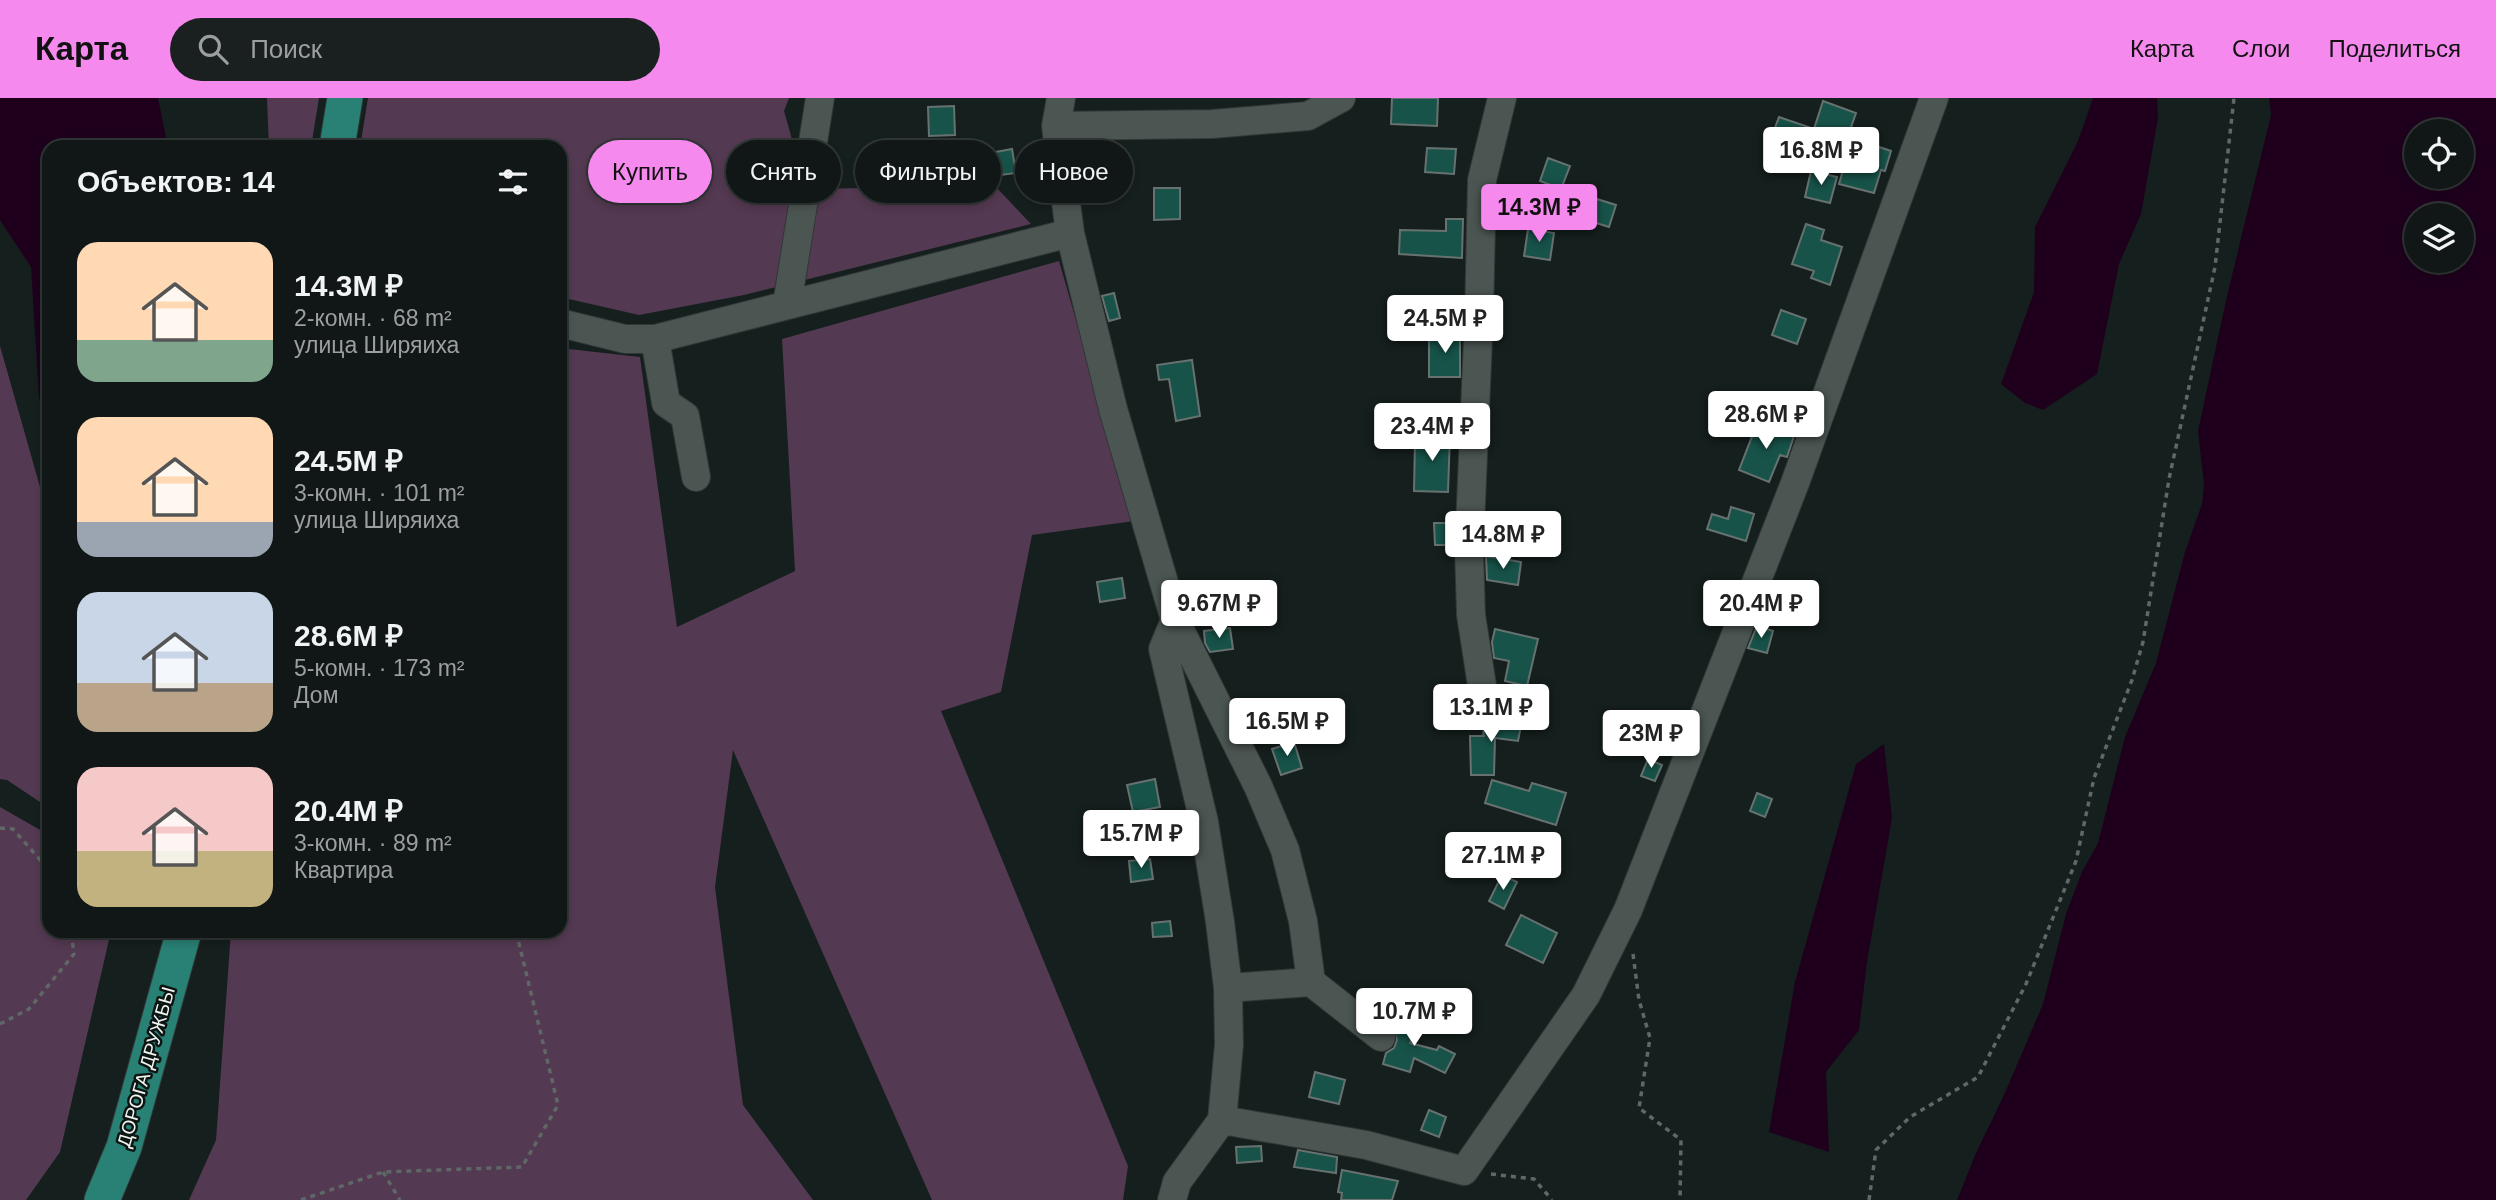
<!DOCTYPE html>
<html lang="ru">
<meta charset="utf-8">
<style>
:root{--surface:#101716;--page:#19201f;--text:#f1f3f6;--muted:#9c9fa1;--line:#303635;--accent:#f589ee}
body{margin:0;font-family:Helvetica,sans-serif;background:var(--page);color:var(--text);height:100vh;display:flex;flex-direction:column;font-size:26px;white-space:nowrap}
*{box-sizing:border-box;margin:0}
p{font-size:23px;color:var(--muted)}
.icon{flex:none;width:38px;height:38px;fill:none;stroke:currentColor;stroke-width:2;stroke-linecap:round;stroke-linejoin:round}
.map{position:relative;flex:1;overflow:hidden}
.sheet{position:absolute;left:42px;top:42px;width:525px;height:798px;display:flex;flex-direction:column;background:var(--surface);border-radius:21px;box-shadow:0 4px 10px #0003,0 0 0 2px var(--line)}
.sheet>*{flex:none}
.banner{position:absolute;left:588px;top:42px;width:665px;height:63px;display:flex;gap:14px}
.fabs{position:absolute;left:2404px;top:21px;display:grid;gap:14px}
.fabs a{display:grid;place-items:center;width:70px;height:70px;border-radius:50%;background:var(--surface);box-shadow:0 4px 10px #0003,0 0 0 2px var(--line);font-size:35px}
.price{position:absolute;translate:-50% -60px;padding:0 16px;border-radius:7px;background:#fff;color:#222;font-size:23px;line-height:46px;filter:drop-shadow(0 2px 4px #0008)}
.price::after{content:'';position:absolute;left:50%;top:42px;width:21px;height:16px;margin-left:-10px;background:inherit;clip-path:polygon(0 0,100% 0,50% 100%)}
.price.on{background:var(--accent);color:#111}
ul{padding:0;list-style:none}
li{display:flex;align-items:center;gap:21px;height:175px;padding:0 35px}
li span{display:grid;place-items:center;flex:none;width:196px;height:140px;border-radius:21px;color:#555}
li>.icon{margin-inline-start:auto}
span .icon{width:84px;height:84px;fill:#fffc;stroke-width:1}
li b{font-size:30px}
h2{display:flex;justify-content:space-between;align-items:center;height:84px;padding:0 35px;font-size:30px}
.tag{padding:0 24px;border-radius:32px;background:var(--surface);box-shadow:0 4px 10px #0003,0 0 0 2px var(--line);font-size:24px;line-height:63px}
.tag.on{background:var(--accent);color:#111}
header{display:flex;align-items:center;gap:42px;box-sizing:border-box;height:98px;padding:0 35px;background:var(--accent);color:#111}
header strong{font-size:33px}
nav{display:flex;gap:38px;margin-inline-start:auto;font-size:24px}
.search{width:490px;height:63px;background:var(--page);display:flex;align-items:center;gap:18px;box-sizing:border-box;padding:0 24px;border-radius:38px;color:var(--muted);font-size:26px}
.map>svg:first-child{display:block}
.green{fill:#533951}
.water{fill:#1e001d;fill-rule:evenodd}
.building{fill:#175349;stroke:#677270;stroke-width:2}
.lines{fill:none;stroke-linecap:round;stroke-linejoin:round}
.minor-casing{stroke:#323736;stroke-width:30}
.major-casing{stroke:#323736;stroke-width:37}
.path{stroke:#5f6866;stroke-width:3.5;stroke-dasharray:5 5;stroke-linecap:butt}
.minor{stroke:#4b5552;stroke-width:28}
.major{stroke:#298074;stroke-width:35}
.labels{text-anchor:middle;dominant-baseline:central;stroke-width:5;stroke-linejoin:round;paint-order:stroke}
.street-label{font-size:19px;fill:#eff5f3;stroke:#0d1513}
</style>
<header>
<strong>Карта</strong>
<div class="search"><svg class="icon" aria-label="search" viewBox="0 0 24 24"><circle cx="10" cy="10" r="6"/><path d="M15 15l6 6"/></svg>Поиск</div>
<nav><a>Карта</a><a>Слои</a><a>Поделиться</a></nav>
</header>
<div class="map">
<svg width="2496" height="1102" viewBox="0 0 2496 1102">
<rect width="100%" height="100%" fill="#151f1d"/>
<path class="green" d="M 267,0 L 319,0 L 311,49 L 269,49 Z
M 368,0 L 789,0 L 784,13 L 806,91 L 995,88 L 1031,126 L 744,197 L 639,217 L 560,199 L 560,49 L 360,49 Z
M 1059,163 L 1134,423 L 1032,437 L 1001,594 L 941,613 L 1128,1068 L 1123,1102 L 932,1102 L 733,652 L 715,789 L 743,1007 L 813,1102 L 189,1102 L 216,1042 L 231,833 L 560,833 L 560,250 L 640,259 L 677,529 L 795,473 L 782,241 Z
M 0,248 L 46,410 L 49,412 L 49,710 L 7,682 L 0,681 Z
M 0,709 L 49,737 L 49,833 L 111,833 L 60,1054 L 26,1102 L 0,1102 Z"/>
<path class="water" d="M 0,0 L 158,0 L 168,49 L 49,49 L 49,330 L 39,300 L 31,169 L 0,122 Z
M 2093,0 L 2157,0 L 2158,20 L 2141,116 L 2119,166 L 2097,276 L 2043,312 L 2025,305 L 2001,286 L 2034,194 L 2035,129 L 2078,43 Z
M 2269,0 L 2496,0 L 2496,1102 L 1957,1102 L 1976,1055 L 2004,997 L 2043,906 L 2066,816 L 2082,774 L 2098,745 L 2125,639 L 2156,565 L 2185,454 L 2202,406 L 2204,387 L 2198,333 L 2227,198 L 2271,17 ZM 2417,33 L 2462,33 L 2462,79 L 2417,79 ZM 2417,117 L 2462,117 L 2462,163 L 2417,163 Z
M 1884,646 L 1892,720 L 1867,864 L 1859,932 L 1826,974 L 1829,1054 L 1769,1034 L 1795,884 L 1856,666 Z"/>
<path class="building" d="M 1392,0 L 1438,0 L 1437,28 L 1391,26 Z
M 1823,3 L 1856,15 L 1845,46 L 1816,36 L 1810,51 L 1772,38 L 1779,19 L 1814,31 Z
M 954,8 L 955,37 L 929,38 L 928,9 Z
M 1852,40 L 1891,53 L 1885,73 L 1881,72 L 1874,95 L 1839,86 Z
M 881,47 L 912,49 L 910,68 L 879,66 Z
M 1427,50 L 1456,51 L 1454,76 L 1425,74 Z
M 1012,51 L 1016,75 L 993,78 L 990,55 Z
M 1548,60 L 1570,68 L 1561,91 L 1540,83 Z
M 1811,73 L 1837,79 L 1830,105 L 1805,99 Z
M 1154,90 L 1180,90 L 1180,121 L 1154,122 Z
M 1597,101 L 1616,107 L 1609,129 L 1590,123 Z
M 1446,121 L 1463,121 L 1462,160 L 1399,156 L 1400,132 L 1446,133 Z
M 1806,126 L 1824,132 L 1821,142 L 1842,149 L 1830,187 L 1811,180 L 1814,173 L 1792,166 Z
M 1528,131 L 1554,135 L 1550,162 L 1524,158 Z
M 1114,195 L 1120,220 L 1109,223 L 1102,198 Z
M 1781,212 L 1806,221 L 1797,246 L 1772,237 Z
M 1429,235 L 1460,235 L 1460,279 L 1429,279 Z
M 1192,262 L 1200,318 L 1176,323 L 1169,281 L 1159,282 L 1157,267 Z
M 1758,323 L 1794,338 L 1787,359 L 1780,357 L 1769,384 L 1739,372 Z
M 1424,335 L 1450,336 L 1448,394 L 1414,393 L 1415,344 L 1423,344 Z
M 1731,409 L 1754,416 L 1746,443 L 1707,431 L 1712,416 L 1728,421 Z
M 1434,425 L 1453,425 L 1453,447 L 1435,447 Z
M 1486,458 L 1521,464 L 1518,487 L 1487,482 Z
M 1122,480 L 1125,500 L 1100,504 L 1097,484 Z
M 1757,528 L 1773,533 L 1767,555 L 1748,550 Z
M 1230,530 L 1233,551 L 1210,554 L 1205,545 L 1204,533 Z
M 1495,531 L 1538,541 L 1527,588 L 1505,583 L 1509,563 L 1494,560 L 1492,544 Z
M 1496,619 L 1522,623 L 1518,643 L 1495,640 L 1494,677 L 1471,677 L 1470,638 L 1485,638 L 1483,638 L 1485,623 Z
M 1294,644 L 1302,670 L 1281,677 L 1272,651 Z
M 1648,661 L 1662,667 L 1655,683 L 1641,678 Z
M 1155,681 L 1160,709 L 1133,714 L 1127,687 Z
M 1492,682 L 1529,693 L 1532,685 L 1566,695 L 1556,727 L 1485,705 Z
M 1757,695 L 1772,701 L 1765,719 L 1750,713 Z
M 1150,761 L 1153,781 L 1131,784 L 1129,763 Z
M 1502,777 L 1517,784 L 1504,811 L 1489,803 Z
M 1521,817 L 1557,835 L 1543,865 L 1506,847 Z
M 1170,823 L 1172,838 L 1153,839 L 1152,825 Z
M 1398,913 L 1420,924 L 1410,945 L 1437,952 L 1439,948 L 1455,956 L 1445,975 L 1414,960 L 1410,974 L 1383,966 L 1386,955 L 1394,950 L 1397,942 L 1393,929 Z
M 1315,974 L 1345,982 L 1339,1006 L 1309,999 Z
M 1429,1012 L 1446,1019 L 1439,1039 L 1421,1032 Z
M 1261,1048 L 1262,1063 L 1237,1065 L 1236,1049 Z
M 1298,1052 L 1337,1059 L 1336,1075 L 1294,1069 Z
M 1342,1072 L 1398,1083 L 1392,1102 L 1341,1102 L 1342,1095 L 1338,1094 Z"/>
<g class="lines">
<defs>
<path id="minor" d="M 1061,0 L 1056,28 L 1070,135 L 1113,311 L 1175,522 L 1163,551 L 1204,724 L 1220,824 L 1228,890 L 1229,947 L 1222,1022 L 1366,1047 L 1464,1073 L 1586,897 L 1628,812 L 1795,385 L 1934,0
M 1056,28 L 1212,26 L 1308,18 L 1341,0
M 787,207 L 820,0
M 560,225 L 625,241 L 655,241 L 1070,135
M 655,241 L 666,305 L 685,318 L 696,379
M 1175,522 L 1258,688 L 1285,752 L 1303,823 L 1311,884 L 1381,939
M 1485,607 L 1471,517 L 1469,451 L 1479,218 L 1482,82 L 1502,0
M 1228,890 L 1311,884
M 1172,1102 L 1177,1084 L 1222,1022"/>
<path id="major" d="M 337,49 L 345,0
M 102,1102 L 124,1049 L 184,833"/>
</defs>
<use href="#minor" class="minor-casing"/>
<use href="#major" class="major-casing"/>
<path class="path" d="M 0,730 L 13,731 L 49,772
M 1633,856 L 1639,902 L 1650,940 L 1639,1010 L 1681,1042 L 1680,1102
M 0,926 L 29,911 L 74,856 L 71,833
M 383,1074 L 400,1102
M 1491,1076 L 1534,1081 L 1552,1102
M 301,1102 L 383,1074 L 522,1069 L 558,1007 L 516,833
M 1869,1102 L 1876,1052 L 1910,1019 L 1978,979 L 2026,886 L 2076,763 L 2094,680 L 2132,582 L 2143,544 L 2169,381 L 2215,169 L 2234,0"/>
<use href="#minor" class="minor"/>
<use href="#major" class="major"/>
</g>
<g class="labels">
<g class="street-label">
<text transform="translate(146 969) rotate(-74)">ДОРОГА ДРУЖБЫ</text>
</g>
</g>
</svg>
<div class="fabs">
<a><svg class="icon" aria-label="locate" viewBox="0 0 24 24"><circle cx="12" cy="12" r="6"/><path d="M12 2v4M12 18v4M2 12h4M18 12h4"/></svg></a>
<a><svg class="icon" aria-label="layers" viewBox="0 0 24 24"><path d="M12 4l9 5-9 5-9-5zM3 14l9 5 9-5"/></svg></a>
</div>
<b class="price" style="left:1821px;top:89px">16.8M ₽</b>
<b class="price on" style="left:1539px;top:146px">14.3M ₽</b>
<b class="price" style="left:1445px;top:257px">24.5M ₽</b>
<b class="price" style="left:1766px;top:353px">28.6M ₽</b>
<b class="price" style="left:1432px;top:365px">23.4M ₽</b>
<b class="price" style="left:1503px;top:473px">14.8M ₽</b>
<b class="price" style="left:1219px;top:542px">9.67M ₽</b>
<b class="price" style="left:1761px;top:542px">20.4M ₽</b>
<b class="price" style="left:1491px;top:646px">13.1M ₽</b>
<b class="price" style="left:1287px;top:660px">16.5M ₽</b>
<b class="price" style="left:1651px;top:672px">23M ₽</b>
<b class="price" style="left:1141px;top:772px">15.7M ₽</b>
<b class="price" style="left:1503px;top:794px">27.1M ₽</b>
<b class="price" style="left:1414px;top:950px">10.7M ₽</b>
<div class="banner">
<a class="tag on">Купить</a>
<a class="tag">Снять</a>
<a class="tag">Фильтры</a>
<a class="tag">Новое</a>
</div>
<section class="sheet">
<h2>Объектов: 14<svg class="icon" aria-label="filters" viewBox="0 0 24 24"><path d="M4 7h16M4 17h16"/><circle cx="9" cy="7" r="2"/><circle cx="15" cy="17" r="2"/></svg></h2>
<ul>
<li><span style="background:linear-gradient(#ffd9b3 70%,#7fa58c 0)"><svg class="icon" aria-label="home" viewBox="0 0 24 24"><path d="M3 11l9-7 9 7M6 9v11h12V9"/></svg></span><div><b>14.3M ₽</b><p>2-комн. · 68 m²</p><p>улица Ширяиха</p></div></li>
<li><span style="background:linear-gradient(#ffd9b3 75%,#9aa5b1 0)"><svg class="icon" aria-label="home" viewBox="0 0 24 24"><path d="M3 11l9-7 9 7M6 9v11h12V9"/></svg></span><div><b>24.5M ₽</b><p>3-комн. · 101 m²</p><p>улица Ширяиха</p></div></li>
<li><span style="background:linear-gradient(#c9d6e8 65%,#b9a48a 0)"><svg class="icon" aria-label="home" viewBox="0 0 24 24"><path d="M3 11l9-7 9 7M6 9v11h12V9"/></svg></span><div><b>28.6M ₽</b><p>5-комн. · 173 m²</p><p>Дом</p></div></li>
<li><span style="background:linear-gradient(#f6c9c9 60%,#c2b280 0)"><svg class="icon" aria-label="home" viewBox="0 0 24 24"><path d="M3 11l9-7 9 7M6 9v11h12V9"/></svg></span><div><b>20.4M ₽</b><p>3-комн. · 89 m²</p><p>Квартира</p></div></li>
</ul>
</section>
</div>
